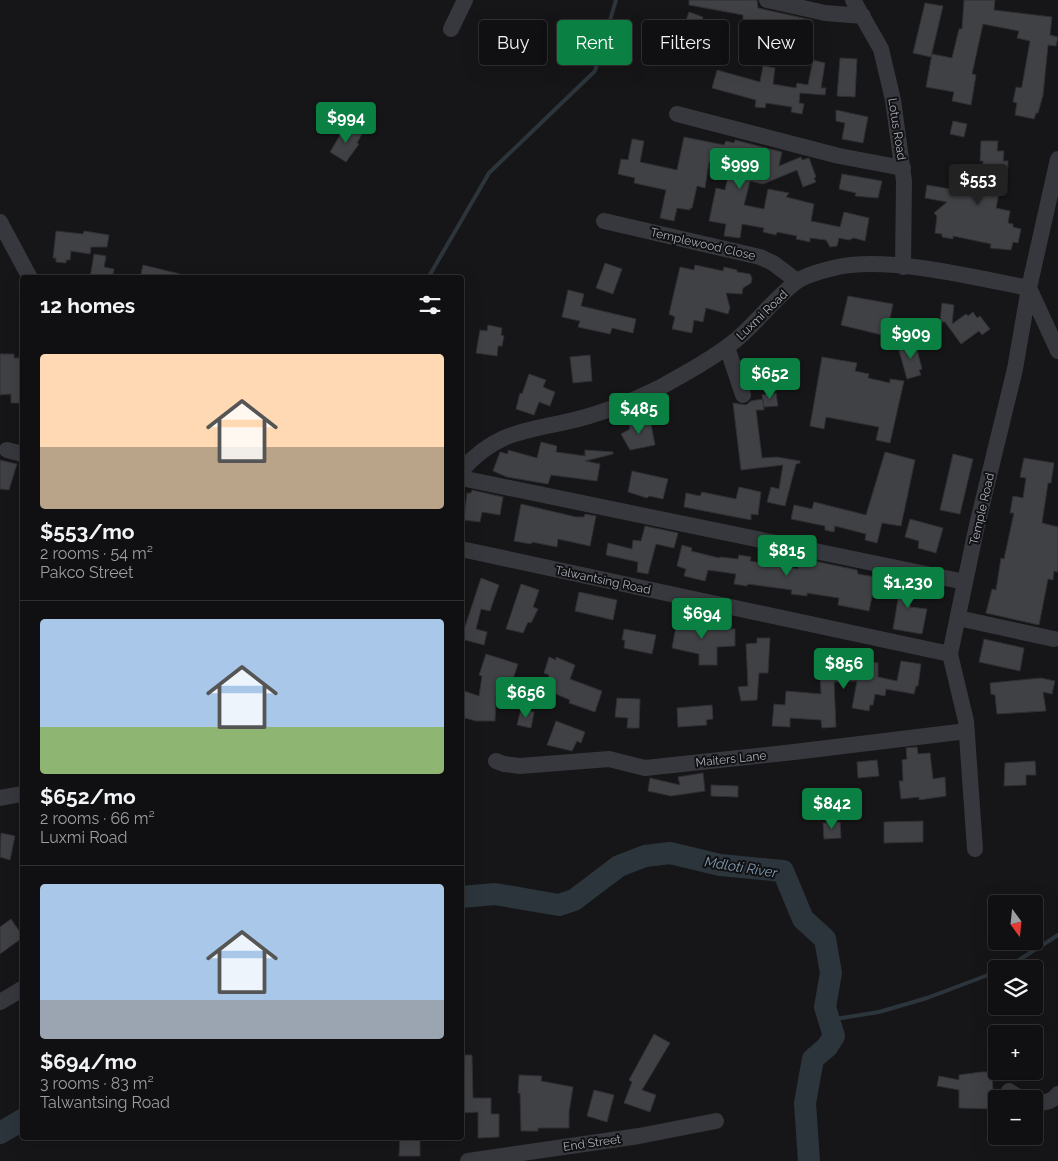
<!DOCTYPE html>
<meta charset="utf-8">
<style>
:root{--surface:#101012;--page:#1e1e20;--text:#f1f3f6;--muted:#9c9d9f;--line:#303032;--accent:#0b8043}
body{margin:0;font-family:Raleway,sans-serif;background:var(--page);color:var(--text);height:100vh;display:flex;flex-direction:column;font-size:19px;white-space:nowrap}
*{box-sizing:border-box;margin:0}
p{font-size:16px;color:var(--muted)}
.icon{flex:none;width:28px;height:28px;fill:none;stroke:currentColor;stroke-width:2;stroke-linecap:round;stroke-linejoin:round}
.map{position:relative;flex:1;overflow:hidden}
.sheet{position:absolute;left:20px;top:275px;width:444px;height:865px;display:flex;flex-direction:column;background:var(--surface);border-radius:5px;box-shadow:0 5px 20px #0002,0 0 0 1px var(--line)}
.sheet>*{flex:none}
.guide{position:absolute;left:479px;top:20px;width:475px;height:45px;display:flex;gap:10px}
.needle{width:32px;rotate:165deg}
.tools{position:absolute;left:988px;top:895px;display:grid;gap:10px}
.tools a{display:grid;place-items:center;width:55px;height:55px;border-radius:5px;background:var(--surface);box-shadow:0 5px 20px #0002,0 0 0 1px var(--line);font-size:25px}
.price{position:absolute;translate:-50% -42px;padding:0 11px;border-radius:5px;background:var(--accent);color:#fff;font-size:16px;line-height:32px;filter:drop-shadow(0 1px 2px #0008)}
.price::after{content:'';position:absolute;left:50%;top:30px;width:15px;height:11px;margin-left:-8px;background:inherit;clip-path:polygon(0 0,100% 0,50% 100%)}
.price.on{background:#222;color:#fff}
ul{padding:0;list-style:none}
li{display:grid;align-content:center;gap:10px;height:265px;padding:0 20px}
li+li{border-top:1px solid var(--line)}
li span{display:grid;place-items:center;height:155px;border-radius:5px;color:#555}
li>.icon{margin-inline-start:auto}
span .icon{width:90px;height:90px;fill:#fffc;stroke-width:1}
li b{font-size:21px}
h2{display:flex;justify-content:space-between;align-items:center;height:60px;padding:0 20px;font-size:21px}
.tag{padding:0 18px;border-radius:5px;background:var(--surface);box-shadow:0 5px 20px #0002,0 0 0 1px var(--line);font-size:18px;line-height:45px}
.tag.on{background:var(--accent);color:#fff}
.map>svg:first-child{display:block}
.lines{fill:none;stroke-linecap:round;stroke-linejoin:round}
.stream{stroke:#2c353c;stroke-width:4}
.river{stroke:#2c353c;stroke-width:22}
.building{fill:#404145;stroke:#303034}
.minor{stroke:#37383d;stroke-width:16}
.labels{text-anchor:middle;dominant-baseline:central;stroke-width:4;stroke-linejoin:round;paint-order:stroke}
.street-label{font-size:12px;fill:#a8adb8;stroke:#111113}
.water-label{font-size:14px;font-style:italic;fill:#7f9bb3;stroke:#111113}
</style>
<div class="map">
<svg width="1058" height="1161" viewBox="0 0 1058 1161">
<rect width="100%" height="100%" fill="#161618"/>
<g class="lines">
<path class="stream" d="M 428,278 L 489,173 L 595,71 L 616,0
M 1005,969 L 1058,935
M 829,1020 L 879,1012 L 927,998 L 996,972"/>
<path class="river" d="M 461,897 L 495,894 L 559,905 L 574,900 L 619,866 L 645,856 L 670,853 L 720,865 L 783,871 L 803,919 L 825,939 L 831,973 L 825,1007 L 834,1036 L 827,1047 L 813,1059 L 805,1103 L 809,1161
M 0,1133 L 22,1120"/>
</g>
<path class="building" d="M 689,0 L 757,0 L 758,8 L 812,20 L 810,30 L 801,28 L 796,50 L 785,48 L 789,28 L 771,24 L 770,27 L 759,25 L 760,21 L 743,19 L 743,15 L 689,5 Z
M 964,0 L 995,0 L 994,10 L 1052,17 L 1050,35 L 1058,37 L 1056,46 L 1048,45 L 1043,95 L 1038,113 L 1036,113 L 1034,119 L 1015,115 L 1017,103 L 1013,102 L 1016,87 L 1021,88 L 1022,86 L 1030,41 L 1017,38 L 1019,31 L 983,24 L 972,74 L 976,75 L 971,105 L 952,101 L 954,92 L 926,87 L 932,54 L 952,58 L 959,29 L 962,29 Z
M 925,3 L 943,6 L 931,57 L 913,53 Z
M 689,12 L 703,17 L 697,34 L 683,29 Z
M 840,58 L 857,59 L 855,97 L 837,96 Z
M 813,60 L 825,63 L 821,88 L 826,88 L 825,95 L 800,93 L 799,103 L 804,104 L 802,114 L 791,112 L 792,107 L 766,103 L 765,108 L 755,107 L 756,100 L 712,88 L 717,70 L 760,82 L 763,66 L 775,68 L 773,84 L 796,88 L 797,83 L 808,85 Z
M 836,110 L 868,117 L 863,143 L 842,139 L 845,123 L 836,121 Z
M 953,121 L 967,124 L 964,137 L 950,134 Z
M 346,125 L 362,134 L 357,143 L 359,144 L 346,162 L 330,152 Z
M 684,137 L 724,145 L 726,141 L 734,143 L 735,140 L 782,152 L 779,166 L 801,157 L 802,160 L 809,158 L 816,177 L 814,178 L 816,182 L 803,187 L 797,170 L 763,184 L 750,181 L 744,205 L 764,209 L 768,189 L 789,193 L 786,197 L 814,204 L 811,221 L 840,227 L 844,212 L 869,218 L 865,241 L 854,238 L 849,240 L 839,238 L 837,246 L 830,247 L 826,240 L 810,238 L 810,242 L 796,239 L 797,236 L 777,232 L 776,235 L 763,232 L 764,228 L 742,224 L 740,238 L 724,236 L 726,224 L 709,221 L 716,188 L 725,190 L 732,158 L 713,153 L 712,163 L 709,162 L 705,188 L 697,186 L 692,208 L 690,208 L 690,210 L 677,208 L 674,221 L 660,218 L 666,190 L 634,183 L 635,178 L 618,174 L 621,159 L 628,160 L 632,139 L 644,141 L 640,162 L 677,170 Z
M 981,141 L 998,141 L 997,151 L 1004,151 L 1003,161 L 1008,161 L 1007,183 L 1001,183 L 996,208 L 1010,211 L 1008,223 L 1013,224 L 1013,227 L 1021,229 L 1018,243 L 1013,242 L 1011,250 L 990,248 L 991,244 L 953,236 L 953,239 L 942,237 L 942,234 L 935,233 L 937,216 L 934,213 L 947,202 L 925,198 L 927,185 L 978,194 L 978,191 L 982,192 L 983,161 L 980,161 Z
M 842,174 L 882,181 L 878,198 L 855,196 L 856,193 L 839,189 Z
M 56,231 L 83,234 L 84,231 L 109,235 L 107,247 L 91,247 L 90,254 L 71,251 L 70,260 L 66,260 L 66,263 L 56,262 L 56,258 L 53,258 Z
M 94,254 L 106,256 L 104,267 L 114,269 L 112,278 L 90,278 Z
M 605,263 L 622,269 L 613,294 L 596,288 Z
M 143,265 L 180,274 L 180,278 L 140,278 Z
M 695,265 L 723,271 L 724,267 L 737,270 L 737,272 L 750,274 L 752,278 L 751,283 L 743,288 L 742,294 L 726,293 L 730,308 L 728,314 L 706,308 L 703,322 L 694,320 L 692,333 L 672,329 L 675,317 L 669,314 L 680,267 L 694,270 Z
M 568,290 L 584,294 L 581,306 L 636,319 L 633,333 L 612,328 L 610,334 L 578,327 L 580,321 L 562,317 Z
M 848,296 L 893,304 L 886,336 L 841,325 Z
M 942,303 L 954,305 L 952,324 L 966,314 L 968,316 L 973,312 L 977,318 L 980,316 L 990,329 L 982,335 L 979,331 L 961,344 L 945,322 L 940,322 Z
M 916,322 L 931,324 L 929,339 L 913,337 Z
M 488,325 L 502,328 L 501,335 L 504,336 L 502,346 L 498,346 L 497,356 L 476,353 L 480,330 L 487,331 Z
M 915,342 L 922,369 L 919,370 L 921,375 L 907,379 L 898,347 Z
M 0,354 L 14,354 L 14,358 L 22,358 L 22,403 L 11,403 L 11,394 L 0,395 Z
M 590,355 L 592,381 L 573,383 L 570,357 Z
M 822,357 L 857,363 L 855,371 L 869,374 L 868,378 L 890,383 L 890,379 L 904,381 L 890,443 L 876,440 L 879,427 L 826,417 L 824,429 L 810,426 Z
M 529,374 L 546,380 L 543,387 L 555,392 L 550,406 L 539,402 L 534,415 L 516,409 L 520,393 L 522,394 Z
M 776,393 L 778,406 L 764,407 L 762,395 Z
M 763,399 L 764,410 L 756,410 L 762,458 L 777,457 L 800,461 L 800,463 L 796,464 L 785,506 L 767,502 L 771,487 L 779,489 L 783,465 L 741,470 L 733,403 L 746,405 L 751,401 Z
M 650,419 L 655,445 L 630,450 L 621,434 L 630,429 L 629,424 Z
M 541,442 L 557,446 L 556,452 L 585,456 L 585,450 L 613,452 L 613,454 L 585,461 L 600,464 L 597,481 L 551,475 L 548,484 L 507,477 L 493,471 L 500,452 L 508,454 L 508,450 L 537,458 Z
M 885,452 L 915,460 L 901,526 L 882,523 L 877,543 L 865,540 L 866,534 L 835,526 L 834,532 L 825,530 L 825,526 L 791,519 L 794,505 L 812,509 L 814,502 L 866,515 Z
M 953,454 L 973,459 L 960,514 L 940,510 Z
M 1024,458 L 1054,463 L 1051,483 L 1048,483 L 1042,523 L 1058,527 L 1058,572 L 1054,571 L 1053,580 L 1048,579 L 1039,625 L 986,613 L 992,589 L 996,590 L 1001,558 L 1004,559 L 1014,513 L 1010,513 L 1013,496 L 1023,498 L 1026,478 L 1020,477 Z
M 0,460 L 17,464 L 9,490 L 0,489 Z
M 632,471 L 668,479 L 663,499 L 649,496 L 647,498 L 628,492 Z
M 739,487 L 761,492 L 758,515 L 751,514 L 751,520 L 684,507 L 686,493 L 700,496 L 702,492 L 736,499 Z
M 472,490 L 503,497 L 500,515 L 482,512 L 480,522 L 464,520 L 467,493 L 471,493 Z
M 521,504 L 576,517 L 584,517 L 585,514 L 596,516 L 590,546 L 558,539 L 557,547 L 532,542 L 531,544 L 514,541 Z
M 910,519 L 943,528 L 936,553 L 918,548 L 919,541 L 905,537 Z
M 645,526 L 678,533 L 674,548 L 656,544 L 648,574 L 637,572 L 638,562 L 606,555 L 608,543 L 632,549 L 633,540 L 641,541 Z
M 682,545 L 692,548 L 691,551 L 719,558 L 720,557 L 738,559 L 739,555 L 751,557 L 750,561 L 798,569 L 800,558 L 857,570 L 858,574 L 876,577 L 869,611 L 838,605 L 839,598 L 807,593 L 807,596 L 791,594 L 792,590 L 748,584 L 747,586 L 734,584 L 736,574 L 708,570 L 705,581 L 684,576 L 686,569 L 677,566 Z
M 481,578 L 499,585 L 490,611 L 481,609 L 476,629 L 487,632 L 484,645 L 461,639 Z
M 897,578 L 915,582 L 910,607 L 927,609 L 922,634 L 893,629 L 899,593 L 894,592 Z
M 521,584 L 539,590 L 533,607 L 538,609 L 531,623 L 528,622 L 523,633 L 506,629 Z
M 579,592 L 617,600 L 613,620 L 575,611 Z
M 678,616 L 697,621 L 695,628 L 735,629 L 735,646 L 717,647 L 717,665 L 699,665 L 699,654 L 672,648 Z
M 624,629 L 656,635 L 652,654 L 624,648 L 625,640 L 622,640 Z
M 757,638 L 770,638 L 768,673 L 759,673 L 757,700 L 741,701 L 738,687 L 748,686 L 746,644 L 757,643 Z
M 984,639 L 1024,648 L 1020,671 L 979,662 Z
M 486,654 L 518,664 L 511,685 L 528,688 L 525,703 L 496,694 L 495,721 L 476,721 L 461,717 L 461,690 L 479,696 L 482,676 L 479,675 Z
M 848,655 L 849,658 L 878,663 L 878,677 L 897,681 L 901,661 L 921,664 L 918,686 L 916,686 L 914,694 L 886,689 L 885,696 L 875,694 L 873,705 L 870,705 L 869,711 L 852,708 L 857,681 L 834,682 L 836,727 L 822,728 L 821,720 L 790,718 L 790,727 L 772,726 L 774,704 L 785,705 L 786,691 L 821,694 L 819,657 Z
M 549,657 L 556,660 L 556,657 L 575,665 L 570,679 L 602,691 L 595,712 L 569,703 L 570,700 L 544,689 L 549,675 L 544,673 Z
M 1041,678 L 1055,681 L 1052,694 L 1043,692 L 1046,711 L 997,714 L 995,695 L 991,694 L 990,683 Z
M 617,698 L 640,699 L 639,728 L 627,728 L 628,718 L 615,717 Z
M 712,705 L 713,719 L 706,720 L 707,725 L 678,727 L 677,708 Z
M 521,709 L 534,712 L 531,728 L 517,725 Z
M 556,721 L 585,732 L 581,743 L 577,741 L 572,751 L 547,745 Z
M 917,747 L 918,754 L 930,753 L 933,779 L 945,777 L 946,796 L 919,800 L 919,797 L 901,799 L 899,781 L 903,781 L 902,760 L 907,759 L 906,748 Z
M 877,760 L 879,776 L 858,778 L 857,762 Z
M 1035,761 L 1036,775 L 1026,775 L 1026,785 L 1004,786 L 1005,763 Z
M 703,773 L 705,791 L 671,796 L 648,791 L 650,778 L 680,785 L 678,777 Z
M 711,785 L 738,786 L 738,797 L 711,796 Z
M 923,821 L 923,842 L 884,843 L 884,822 Z
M 840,822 L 841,838 L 824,839 L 823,823 Z
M 1,833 L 15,836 L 10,860 L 0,857 Z
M 11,919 L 22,935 L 22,938 L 0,954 L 0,927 Z
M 654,1034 L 670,1043 L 642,1090 L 656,1095 L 650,1112 L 624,1103 L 632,1082 L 629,1080 Z
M 461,1055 L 472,1055 L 473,1098 L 491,1098 L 491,1114 L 499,1114 L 499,1137 L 478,1138 L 478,1112 L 462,1113 Z
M 981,1072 L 992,1072 L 994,1109 L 959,1108 L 959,1090 L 937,1086 L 939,1076 L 959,1080 L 959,1075 Z
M 519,1075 L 542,1076 L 541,1081 L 573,1087 L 569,1112 L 569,1128 L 538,1128 L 538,1131 L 521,1131 L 520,1093 L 518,1093 Z
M 594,1090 L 614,1095 L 607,1122 L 587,1116 Z
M 400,1138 L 420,1138 L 420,1156 L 399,1156 Z"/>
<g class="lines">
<path class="minor" d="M 767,0 L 825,13 L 863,16
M 853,0 L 881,49 L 893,100 L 904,181 L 903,267
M 451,29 L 465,0
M 677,114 L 839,156 L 903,168
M 604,221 L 760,257 L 773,263 L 797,281
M 0,222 L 30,278
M 1029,288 L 1058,351
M 727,347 L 743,395
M 7,450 L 22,454
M 461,471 C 501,425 536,432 589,416 C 613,409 637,399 659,388 C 686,373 712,359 736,340 C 757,322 774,299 796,282 C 807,274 825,270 838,267 C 891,256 975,278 1029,288
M 461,478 L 965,582
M 461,549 L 950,654
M 958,618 L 1054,639
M 496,761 L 504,764 L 520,766 L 609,759 L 645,768 L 794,752 L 967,731
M 0,798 L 22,794
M 975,849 L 966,721 L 950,654 L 977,525 L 1015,369 L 1029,288 L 1058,159
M 0,1002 L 22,989
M 1009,1091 L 1022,1099
M 1034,1102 C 1044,1104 1052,1102 1058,1094
M 468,1161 L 639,1136 L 716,1121"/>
</g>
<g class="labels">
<g class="street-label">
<text transform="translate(897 129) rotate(81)">Lotus Road</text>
<text transform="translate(703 244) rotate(13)">Templewood Close</text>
<text transform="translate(762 315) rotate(-44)">Luxmi Road</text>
<text transform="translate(982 509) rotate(-77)">Temple Road</text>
<text transform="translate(603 580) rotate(12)">Talwantsing Road</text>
<text transform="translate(731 759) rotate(-6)">Maiters Lane</text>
<text transform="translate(592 1143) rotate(-8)">End Street</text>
</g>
<g class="water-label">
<text transform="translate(741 867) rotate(9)">Mdloti River</text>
</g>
</g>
</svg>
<div class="tools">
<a><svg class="needle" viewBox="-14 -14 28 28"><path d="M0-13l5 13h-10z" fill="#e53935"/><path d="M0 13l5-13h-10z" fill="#9c9d9f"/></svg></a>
<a><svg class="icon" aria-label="layers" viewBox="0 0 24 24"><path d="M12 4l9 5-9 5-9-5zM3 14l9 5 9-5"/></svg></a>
<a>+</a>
<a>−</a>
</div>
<b class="price" style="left:346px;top:144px">$994</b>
<b class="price" style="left:740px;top:190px">$999</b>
<b class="price on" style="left:978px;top:206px">$553</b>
<b class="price" style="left:911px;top:360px">$909</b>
<b class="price" style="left:770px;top:400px">$652</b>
<b class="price" style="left:639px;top:435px">$485</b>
<b class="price" style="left:787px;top:577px">$815</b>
<b class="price" style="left:908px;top:609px">$1,230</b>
<b class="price" style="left:702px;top:640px">$694</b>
<b class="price" style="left:844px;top:690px">$856</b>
<b class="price" style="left:526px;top:719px">$656</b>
<b class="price" style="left:832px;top:830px">$842</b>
<div class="guide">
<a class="tag">Buy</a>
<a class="tag on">Rent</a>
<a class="tag">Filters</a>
<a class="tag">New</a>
</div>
<section class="sheet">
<h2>12 homes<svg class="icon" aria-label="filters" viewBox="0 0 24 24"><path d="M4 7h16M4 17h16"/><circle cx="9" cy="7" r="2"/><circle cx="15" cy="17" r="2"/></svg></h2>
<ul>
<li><span style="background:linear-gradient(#ffd9b3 60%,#b9a48a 0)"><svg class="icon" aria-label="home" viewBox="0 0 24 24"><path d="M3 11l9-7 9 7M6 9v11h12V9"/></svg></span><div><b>$553/mo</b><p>2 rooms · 54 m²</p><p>Pakco Street</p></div></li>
<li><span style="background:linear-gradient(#a9c7e8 70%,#8fb573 0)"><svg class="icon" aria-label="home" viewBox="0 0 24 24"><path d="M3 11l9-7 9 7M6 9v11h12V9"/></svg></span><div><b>$652/mo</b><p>2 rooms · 66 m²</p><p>Luxmi Road</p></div></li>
<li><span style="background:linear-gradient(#a9c7e8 75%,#9aa5b1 0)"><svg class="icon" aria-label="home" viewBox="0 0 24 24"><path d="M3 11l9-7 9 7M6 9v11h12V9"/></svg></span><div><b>$694/mo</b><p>3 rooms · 83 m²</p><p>Talwantsing Road</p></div></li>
</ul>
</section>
</div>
